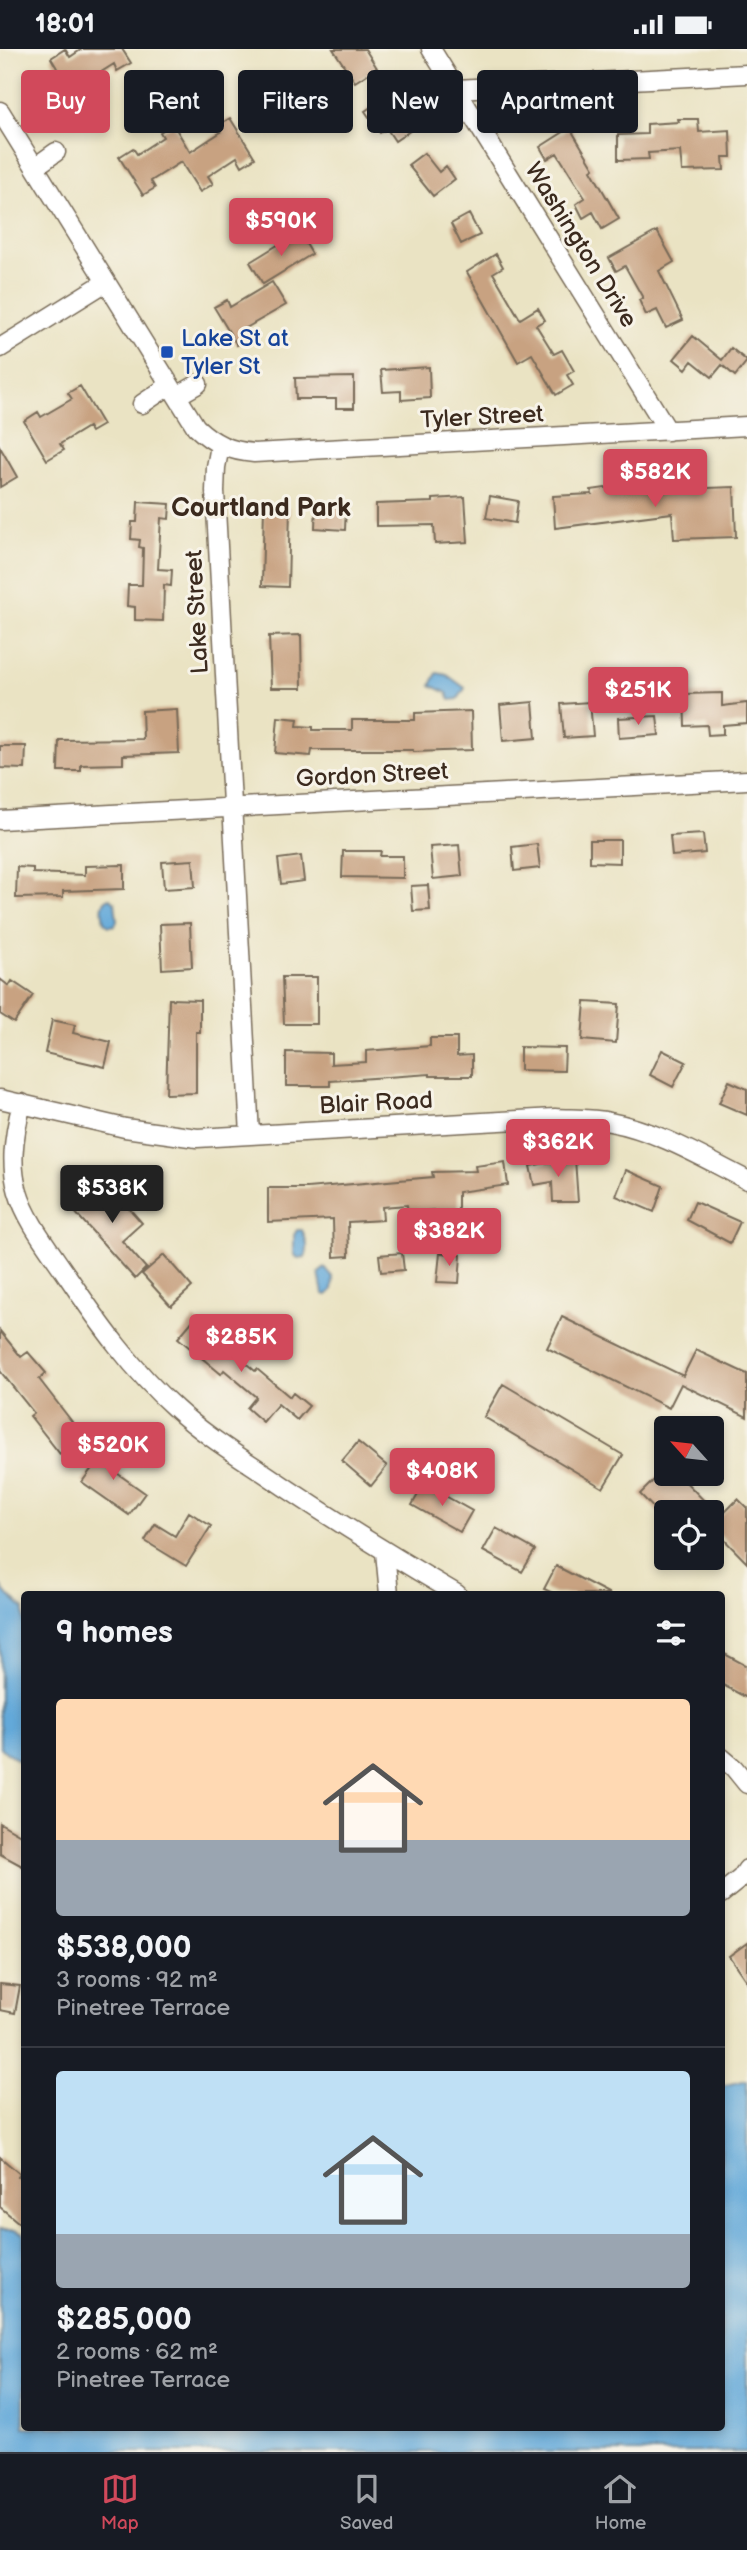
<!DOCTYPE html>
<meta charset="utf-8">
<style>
:root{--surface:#171b24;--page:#242831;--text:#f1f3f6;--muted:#9ea1a6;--line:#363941;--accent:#d1495b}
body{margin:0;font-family:"Balsamiq Sans",sans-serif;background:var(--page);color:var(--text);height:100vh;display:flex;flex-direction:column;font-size:26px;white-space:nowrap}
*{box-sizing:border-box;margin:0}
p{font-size:23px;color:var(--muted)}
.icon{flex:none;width:38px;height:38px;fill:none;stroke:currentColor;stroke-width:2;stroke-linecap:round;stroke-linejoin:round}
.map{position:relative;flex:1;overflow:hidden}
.panel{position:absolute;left:21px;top:1542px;width:704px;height:840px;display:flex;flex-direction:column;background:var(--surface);border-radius:7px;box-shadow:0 4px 10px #0003}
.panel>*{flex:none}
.hud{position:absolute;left:21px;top:21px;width:705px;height:63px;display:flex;gap:14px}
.needle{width:46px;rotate:297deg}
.controls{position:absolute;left:654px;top:1367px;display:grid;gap:14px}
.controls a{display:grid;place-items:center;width:70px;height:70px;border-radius:7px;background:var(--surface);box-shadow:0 4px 10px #0003;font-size:35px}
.price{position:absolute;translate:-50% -60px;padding:0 16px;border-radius:7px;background:var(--accent);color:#fff;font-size:23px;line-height:46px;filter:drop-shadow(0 2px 4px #0008)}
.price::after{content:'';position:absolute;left:50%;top:42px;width:21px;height:16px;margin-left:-10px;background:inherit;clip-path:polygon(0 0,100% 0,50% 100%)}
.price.active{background:#222;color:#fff}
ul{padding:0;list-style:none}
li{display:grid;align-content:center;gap:14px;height:371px;padding:0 35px}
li+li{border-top:2px solid var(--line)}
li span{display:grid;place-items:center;height:217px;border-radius:7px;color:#555}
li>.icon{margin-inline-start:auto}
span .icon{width:126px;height:126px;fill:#fffc;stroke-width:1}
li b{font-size:30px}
h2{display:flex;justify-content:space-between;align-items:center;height:84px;padding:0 35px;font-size:30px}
.pill{padding:0 24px;border-radius:7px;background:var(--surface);box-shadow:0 4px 10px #0003;font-size:24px;line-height:63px}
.pill.active{background:var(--accent);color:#fff}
.status{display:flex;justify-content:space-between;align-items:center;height:49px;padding:0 35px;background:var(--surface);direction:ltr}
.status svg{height:19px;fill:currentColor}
.tabs{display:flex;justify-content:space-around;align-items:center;height:98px;border-top:2px solid var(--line);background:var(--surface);font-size:19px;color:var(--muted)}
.tabs a{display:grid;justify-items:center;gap:4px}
.tabs .active{color:var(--accent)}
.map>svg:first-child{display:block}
.water{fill:#63a9d9;stroke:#4f6a7c;stroke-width:2}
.building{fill:#c8a281}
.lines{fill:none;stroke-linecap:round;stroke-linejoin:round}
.minor-casing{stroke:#786b58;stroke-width:21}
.minor{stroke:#fff;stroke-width:18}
.transit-dot{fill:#1a4fb4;stroke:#f7f3e8;stroke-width:2.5}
.labels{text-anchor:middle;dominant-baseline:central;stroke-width:6;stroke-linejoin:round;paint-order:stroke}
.street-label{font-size:24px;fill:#3b2a1e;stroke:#f7f3e8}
.transit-label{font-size:24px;fill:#164399;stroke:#f7f3e8;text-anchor:start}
.neighbourhood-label{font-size:26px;font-weight:bold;fill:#3b2a1e;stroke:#f7f3e8}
</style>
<div class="status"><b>18:01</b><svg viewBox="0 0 49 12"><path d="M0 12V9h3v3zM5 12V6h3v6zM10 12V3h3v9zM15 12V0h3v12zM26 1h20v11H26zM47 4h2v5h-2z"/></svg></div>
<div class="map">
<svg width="747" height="2403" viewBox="0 0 747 2403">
<rect width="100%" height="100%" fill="#f7f3e8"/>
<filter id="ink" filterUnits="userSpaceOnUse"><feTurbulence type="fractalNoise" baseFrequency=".0143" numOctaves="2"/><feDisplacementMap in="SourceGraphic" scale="14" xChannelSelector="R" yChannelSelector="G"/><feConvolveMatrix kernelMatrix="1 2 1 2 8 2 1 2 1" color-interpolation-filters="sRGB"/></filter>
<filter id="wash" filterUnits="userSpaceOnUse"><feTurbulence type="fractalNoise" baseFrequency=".00686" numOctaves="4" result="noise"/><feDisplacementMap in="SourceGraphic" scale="28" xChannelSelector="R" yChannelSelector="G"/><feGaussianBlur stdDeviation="1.57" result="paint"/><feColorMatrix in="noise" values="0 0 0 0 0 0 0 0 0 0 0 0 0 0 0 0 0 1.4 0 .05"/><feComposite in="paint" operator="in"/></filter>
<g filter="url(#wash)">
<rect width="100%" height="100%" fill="#eae3c3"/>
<path class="water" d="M 437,624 L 447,626 L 465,639 L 458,650 L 450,651 L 447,644 L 431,636 Z
M 110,849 L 115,853 L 117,872 L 115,876 L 109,877 L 104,873 C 103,864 99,853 110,849 Z
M 297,1181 L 302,1181 C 305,1188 310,1199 305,1208 L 298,1209 L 294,1206 L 294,1186 Z
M 325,1219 L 333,1229 L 332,1241 L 327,1246 L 323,1245 L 319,1224 Z
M 0,1536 L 9,1547 L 24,1560 L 24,1715 L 0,1699 Z
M 747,2031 L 747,2403 L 0,2403 L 0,2181 L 15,2181 L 24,2185 L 24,2378 L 721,2378 L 721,2037 Z"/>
<g id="blocks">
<path class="building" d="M 65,0 L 70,8 L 82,0 L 122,0 L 131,14 L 117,22 L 114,15 L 87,32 L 91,38 L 74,48 L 51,9 Z
M 333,0 L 365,0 L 377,19 L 355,33 Z
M 389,46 L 403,68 L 411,62 L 420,75 L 395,92 L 387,80 L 380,84 L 365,62 Z
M 230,69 L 255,109 L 242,117 L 237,108 L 208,127 L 213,135 L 200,143 L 181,113 L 151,132 L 155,139 L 143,146 L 119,108 L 133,99 L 137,105 L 163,88 L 160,83 L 173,75 L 190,103 L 221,83 L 217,77 Z
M 678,70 L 698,70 L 699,83 L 730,81 L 731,108 L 723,108 L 724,121 L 682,122 L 680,102 L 648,104 L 649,110 L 618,111 L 618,86 L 647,85 L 647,75 L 679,73 Z
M 570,79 L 594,119 L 591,121 L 619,170 L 602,180 L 593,163 L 583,169 L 576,155 L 585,149 L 557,104 L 547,110 L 540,98 Z
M 424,104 L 439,123 L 446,117 L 455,130 L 433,147 L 408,116 Z
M 469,165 L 480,186 L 461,195 L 451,175 Z
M 657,182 L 674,213 L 659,222 L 683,271 L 666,279 L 657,261 L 646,266 L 639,251 L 643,249 L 625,217 L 616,222 L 609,209 Z
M 299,183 L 312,205 L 263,235 L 250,213 Z
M 496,205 L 503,218 L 493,224 L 520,270 L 538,259 L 545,271 L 536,276 L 554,305 L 562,301 L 574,322 L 567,326 L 573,336 L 556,346 L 532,305 L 518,313 L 467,223 Z
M 272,233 L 286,256 L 246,279 L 251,287 L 237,296 L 214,258 L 227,251 L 230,258 Z
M 693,287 L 722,311 L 731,299 L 747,312 L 735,327 L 722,316 L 712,328 L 692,312 L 686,320 L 674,310 Z
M 429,318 L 430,349 L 401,351 L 401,342 L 383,343 L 381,321 Z
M 354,328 L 354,359 L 336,359 L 336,350 L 296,350 L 295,329 Z
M 80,337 L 103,376 L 91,383 L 88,378 L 60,395 L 64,401 L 47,411 L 24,372 L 38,363 L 41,368 L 72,350 L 68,344 Z
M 0,398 L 17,428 L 0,438 Z
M 612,438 L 613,443 L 652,439 L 653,441 L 734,438 L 736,488 L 674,490 L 672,464 L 555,479 L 553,447 L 592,445 L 591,441 Z
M 490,447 L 518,452 L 515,474 L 486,469 Z
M 465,448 L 468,493 L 435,495 L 434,476 L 376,477 L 376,455 L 433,453 L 433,450 Z
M 138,453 L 170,455 L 169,470 L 161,469 L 158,520 L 172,521 L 171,537 L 164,536 L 163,572 L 135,571 L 135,558 L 127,557 L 128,536 L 142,536 L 143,499 L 139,498 L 140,491 L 131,490 L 132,473 L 137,473 Z
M 316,454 L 346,455 L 345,481 L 315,479 Z
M 264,458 L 290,458 L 288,538 L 262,537 Z
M 301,586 L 302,639 L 271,639 L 269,587 Z
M 722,644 L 722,657 L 747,654 L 747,674 L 723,676 L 723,685 L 708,686 L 707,676 L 685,677 L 684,645 Z
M 533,653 L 536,689 L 503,692 L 500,656 Z
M 590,653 L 593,687 L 564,689 L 561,655 Z
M 177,660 L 179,704 L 123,706 L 123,715 L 81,716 L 81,722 L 58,722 L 59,691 L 143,690 L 142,662 Z
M 471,662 L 472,701 L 413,703 L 413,701 L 312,701 L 311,707 L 275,704 L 278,668 L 298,670 L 297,677 L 313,678 L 313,681 L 352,681 L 352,671 L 415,671 L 415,664 Z
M 657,667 L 659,686 L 619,689 L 618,669 Z
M 0,697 L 26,697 L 25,720 L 0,719 Z
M 703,785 L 705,804 L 672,807 L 670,787 Z
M 590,791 L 620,791 L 620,814 L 590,813 Z
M 537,795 L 540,819 L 514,822 L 512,798 Z
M 459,796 L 462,827 L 433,830 L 430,798 Z
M 343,802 L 381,802 L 380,807 L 403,807 L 403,829 L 342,828 Z
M 301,807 L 304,832 L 281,835 L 278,810 Z
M 193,811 L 195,838 L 164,840 L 162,813 Z
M 124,816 L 124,840 L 63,842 L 63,848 L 16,849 L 17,818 L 33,819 L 33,824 L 85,826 L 85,817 Z
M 428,836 L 430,861 L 413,862 L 411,837 Z
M 190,874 L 192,918 L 162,920 L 160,875 Z
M 282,928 L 317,928 L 317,975 L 284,975 Z
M 0,930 L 9,937 L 12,932 L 33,946 L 14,974 L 0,965 Z
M 169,950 L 200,951 L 200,983 L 196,983 L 196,1044 L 166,1045 Z
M 585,953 L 619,955 L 616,994 L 582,991 Z
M 52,971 L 75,976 L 73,984 L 111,993 L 105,1018 L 45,1004 Z
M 430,989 L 457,989 L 457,1007 L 472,1006 L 472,1027 L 430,1027 L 430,1025 L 330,1032 L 330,1037 L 286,1037 L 286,1003 L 331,1004 L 331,1015 L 366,1013 L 366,1002 L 430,997 Z
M 520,998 L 565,999 L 564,1022 L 520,1021 Z
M 662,1001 L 686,1013 L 673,1038 L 650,1026 Z
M 729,1032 L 747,1040 L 747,1066 L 719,1054 Z
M 575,1110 L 578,1153 L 553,1153 L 552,1133 L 534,1136 L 530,1117 L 551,1113 L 551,1111 Z
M 505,1113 L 508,1136 L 458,1143 L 458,1171 L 434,1172 L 433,1161 L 408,1164 L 407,1156 L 382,1158 L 383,1171 L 348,1173 L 349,1207 L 334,1208 L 333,1170 L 268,1173 L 268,1139 L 307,1139 L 433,1128 L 432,1123 L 476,1122 L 475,1117 Z
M 626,1121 L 663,1137 L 654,1163 L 616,1147 Z
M 106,1133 L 142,1174 L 122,1192 L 146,1219 L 135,1230 L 74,1162 Z
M 695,1153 L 740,1173 L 730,1194 L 687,1171 Z
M 402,1204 L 404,1221 L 381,1223 L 379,1206 Z
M 440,1204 L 461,1206 L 459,1234 L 437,1233 Z
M 164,1206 L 192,1238 L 171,1257 L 142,1225 Z
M 562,1268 L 683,1327 L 696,1301 L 747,1325 L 747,1368 L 681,1335 L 669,1359 L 547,1299 Z
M 194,1270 L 255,1322 L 257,1320 L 290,1348 L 293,1344 L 309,1357 L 297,1371 L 278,1355 L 263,1373 L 247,1359 L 256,1348 L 224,1321 L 221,1325 L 178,1289 Z
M 0,1282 L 21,1308 L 28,1303 L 46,1324 L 39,1330 L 83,1387 L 60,1405 L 30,1367 L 34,1364 L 0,1322 Z
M 503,1335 L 623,1406 L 603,1439 L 484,1368 Z
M 358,1393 L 387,1417 L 371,1437 L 342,1412 Z
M 108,1397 L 124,1409 L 114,1422 L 145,1444 L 129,1466 L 82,1433 Z
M 661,1424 L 677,1424 L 720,1468 L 738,1450 L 747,1459 L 747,1514 L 712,1478 L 712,1463 L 667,1463 L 667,1473 L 640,1445 Z
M 424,1435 L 472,1462 L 460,1483 L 412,1456 Z
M 189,1463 L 211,1477 L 186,1517 L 145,1492 L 155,1475 L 175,1487 Z
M 496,1479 L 535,1501 L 522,1523 L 483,1502 Z
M 556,1517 L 610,1545 L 555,1545 L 544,1540 Z
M 721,1603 L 747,1617 L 747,1649 L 721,1635 Z
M 0,1774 L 24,1788 L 24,1818 L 0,1805 Z
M 747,1894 L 747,1933 L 729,1907 Z
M 0,1935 L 20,1937 L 15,1964 L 0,1961 Z
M 0,2108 L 20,2125 L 18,2128 L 24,2133 L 24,2178 L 0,2158 Z"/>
</g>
</g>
<g filter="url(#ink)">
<use href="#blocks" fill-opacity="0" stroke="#786b58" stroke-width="2"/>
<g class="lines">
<defs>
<path id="minor" d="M 431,0 L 668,382
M 456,40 L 747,25
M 0,62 L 196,378 C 214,395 230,402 254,404 L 747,377
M 35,118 L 56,103
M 0,299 L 106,233
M 177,347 L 198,335
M 142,355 L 170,336
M 220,397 L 216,418 L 215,442 L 250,1086
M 0,771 L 747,731
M 0,1050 L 125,1079 L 197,1089 L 555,1069 C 573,1070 592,1069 610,1073 C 659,1082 703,1109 747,1131
M 22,1054 C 0,1139 22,1161 68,1228 C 99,1274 133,1322 175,1359 C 202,1384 234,1404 264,1424 C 327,1467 392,1507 457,1545
M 385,1503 L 389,1545
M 721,1708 L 734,1719 L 747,1735
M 721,1845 L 741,1829 L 747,1820"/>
</defs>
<use href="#minor" class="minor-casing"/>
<use href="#minor" class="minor"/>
</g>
</g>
<rect class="transit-dot" x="160" y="296" width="14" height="14" rx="3.5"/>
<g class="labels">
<g class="street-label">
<text transform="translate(581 196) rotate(58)">Washington Drive</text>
<text transform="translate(482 368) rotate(-3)">Tyler Street</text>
<text transform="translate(197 563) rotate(-93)">Lake Street</text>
<text transform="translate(372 726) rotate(-3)">Gordon Street</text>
<text transform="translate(376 1054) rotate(-3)">Blair Road</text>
</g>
<g class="transit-label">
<text x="181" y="289">Lake St at<tspan x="181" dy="28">Tyler St</tspan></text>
</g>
<g class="neighbourhood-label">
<text x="261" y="459">Courtland Park</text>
</g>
</g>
</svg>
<div class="controls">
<a><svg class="needle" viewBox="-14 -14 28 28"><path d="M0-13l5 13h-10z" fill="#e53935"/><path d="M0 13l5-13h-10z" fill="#9ea1a6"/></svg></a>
<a><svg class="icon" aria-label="locate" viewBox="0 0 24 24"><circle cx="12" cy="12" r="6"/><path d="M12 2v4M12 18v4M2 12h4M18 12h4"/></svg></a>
</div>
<b class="price" style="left:281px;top:209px">$590K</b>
<b class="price" style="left:655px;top:460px">$582K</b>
<b class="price" style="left:638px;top:678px">$251K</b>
<b class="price" style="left:558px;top:1130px">$362K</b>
<b class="price active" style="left:112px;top:1176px">$538K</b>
<b class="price" style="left:449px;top:1219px">$382K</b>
<b class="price" style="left:241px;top:1325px">$285K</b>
<b class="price" style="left:113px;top:1433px">$520K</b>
<b class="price" style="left:442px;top:1459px">$408K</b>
<div class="hud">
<a class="pill active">Buy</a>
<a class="pill">Rent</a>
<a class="pill">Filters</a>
<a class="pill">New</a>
<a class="pill">Apartment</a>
</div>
<section class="panel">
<h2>9 homes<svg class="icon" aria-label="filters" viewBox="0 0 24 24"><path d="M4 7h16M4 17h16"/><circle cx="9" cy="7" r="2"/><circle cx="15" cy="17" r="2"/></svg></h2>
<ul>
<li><span style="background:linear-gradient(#ffd9b3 65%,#9aa5b1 0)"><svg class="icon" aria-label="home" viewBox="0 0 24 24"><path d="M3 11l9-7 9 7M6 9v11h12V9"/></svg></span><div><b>$538,000</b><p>3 rooms · 92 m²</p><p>Pinetree Terrace</p></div></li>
<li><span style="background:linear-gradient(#bfe0f5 75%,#9aa5b1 0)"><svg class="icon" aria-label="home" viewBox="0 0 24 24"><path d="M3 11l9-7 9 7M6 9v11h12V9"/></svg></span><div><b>$285,000</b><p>2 rooms · 62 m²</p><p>Pinetree Terrace</p></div></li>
</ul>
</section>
</div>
<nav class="tabs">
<a class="active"><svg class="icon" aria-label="map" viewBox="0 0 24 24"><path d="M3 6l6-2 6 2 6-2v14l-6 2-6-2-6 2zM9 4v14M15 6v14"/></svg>Map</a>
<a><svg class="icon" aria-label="saved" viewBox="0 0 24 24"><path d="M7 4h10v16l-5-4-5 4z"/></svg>Saved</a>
<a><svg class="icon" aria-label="home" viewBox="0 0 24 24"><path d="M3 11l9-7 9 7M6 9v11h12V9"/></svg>Home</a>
</nav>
